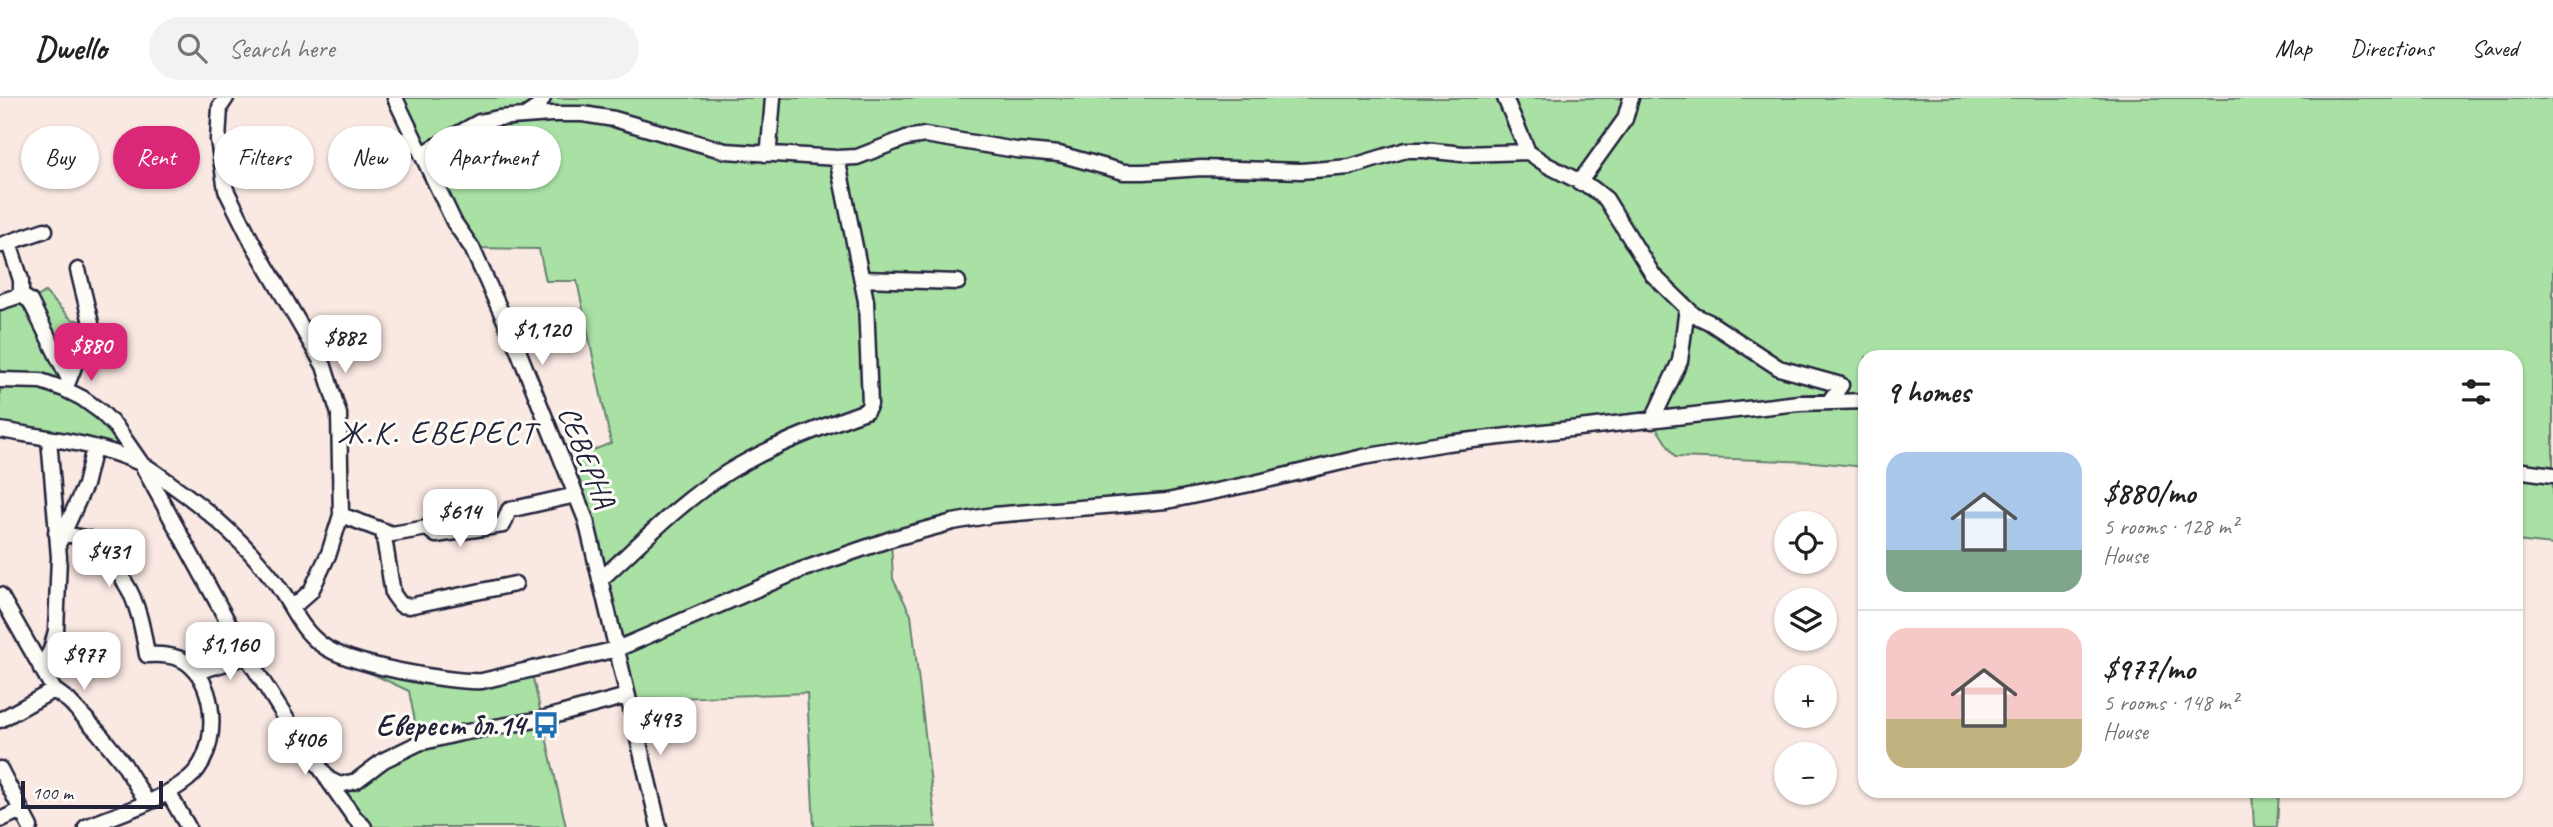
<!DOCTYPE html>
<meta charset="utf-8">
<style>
:root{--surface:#fff;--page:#f2f2f2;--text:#202124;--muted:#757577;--line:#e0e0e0;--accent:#db2777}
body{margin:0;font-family:Caveat,sans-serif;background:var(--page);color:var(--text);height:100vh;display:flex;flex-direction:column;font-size:26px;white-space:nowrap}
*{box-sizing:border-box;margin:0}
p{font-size:23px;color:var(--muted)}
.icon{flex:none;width:38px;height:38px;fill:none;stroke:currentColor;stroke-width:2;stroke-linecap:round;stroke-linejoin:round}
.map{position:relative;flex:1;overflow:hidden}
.side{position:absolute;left:1858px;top:252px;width:665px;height:448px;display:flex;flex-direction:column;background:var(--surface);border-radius:21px;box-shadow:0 2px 5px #0004}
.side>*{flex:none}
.guide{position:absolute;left:21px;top:28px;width:665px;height:63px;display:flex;gap:14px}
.controls{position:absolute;left:1774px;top:413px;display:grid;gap:14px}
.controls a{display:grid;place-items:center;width:63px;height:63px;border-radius:50%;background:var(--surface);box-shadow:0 2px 5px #0004;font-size:35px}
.scale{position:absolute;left:21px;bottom:18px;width:142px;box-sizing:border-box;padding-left:7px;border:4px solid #22223b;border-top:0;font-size:19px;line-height:24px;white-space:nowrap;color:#22223b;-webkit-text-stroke:5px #fdfcf7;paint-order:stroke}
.price{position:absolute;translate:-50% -60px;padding:0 16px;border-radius:14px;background:#fff;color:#222;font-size:23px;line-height:46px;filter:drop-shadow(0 2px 4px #0008)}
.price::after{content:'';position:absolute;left:50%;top:42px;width:21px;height:16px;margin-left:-10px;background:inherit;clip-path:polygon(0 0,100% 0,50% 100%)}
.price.current{background:var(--accent);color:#fff}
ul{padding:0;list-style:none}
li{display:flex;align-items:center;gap:21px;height:175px;padding:0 28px}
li+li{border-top:2px solid var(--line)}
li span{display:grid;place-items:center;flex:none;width:196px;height:140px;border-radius:21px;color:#555}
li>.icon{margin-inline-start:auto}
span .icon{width:84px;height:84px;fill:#fffc;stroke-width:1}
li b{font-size:30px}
h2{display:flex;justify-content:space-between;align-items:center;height:84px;padding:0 28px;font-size:30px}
.chip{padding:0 24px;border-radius:32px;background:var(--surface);box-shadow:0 2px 5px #0004;font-size:24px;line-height:63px}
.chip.current{background:var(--accent);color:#fff}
header{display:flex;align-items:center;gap:42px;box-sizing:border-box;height:98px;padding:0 35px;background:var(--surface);border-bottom:2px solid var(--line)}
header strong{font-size:33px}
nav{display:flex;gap:38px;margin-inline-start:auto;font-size:24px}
.search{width:490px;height:63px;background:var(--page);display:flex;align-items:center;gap:18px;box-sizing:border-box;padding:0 24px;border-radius:38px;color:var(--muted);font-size:26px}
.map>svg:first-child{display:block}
.green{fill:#a9e1a5;stroke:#668270;stroke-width:2}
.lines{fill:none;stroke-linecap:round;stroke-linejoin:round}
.minor-casing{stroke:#22223b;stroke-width:19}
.minor{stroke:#fdfcf7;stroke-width:14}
.labels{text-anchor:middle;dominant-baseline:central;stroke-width:6;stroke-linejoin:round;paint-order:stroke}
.street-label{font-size:30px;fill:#22223b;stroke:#fdfcf7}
.poi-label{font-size:30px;font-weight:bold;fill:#22223b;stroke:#fdfcf7;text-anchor:end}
.neighbourhood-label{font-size:32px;letter-spacing:2px;fill:#22223b;stroke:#fdfcf7}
</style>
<header>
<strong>Dwello</strong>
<div class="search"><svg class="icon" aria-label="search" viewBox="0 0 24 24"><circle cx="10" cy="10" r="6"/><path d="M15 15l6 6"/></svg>Search here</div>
<nav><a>Map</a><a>Directions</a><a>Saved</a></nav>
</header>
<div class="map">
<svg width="2553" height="729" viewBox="0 0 2553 729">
<rect width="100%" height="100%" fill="#fae8e2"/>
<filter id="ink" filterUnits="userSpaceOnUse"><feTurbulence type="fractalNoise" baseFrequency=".0143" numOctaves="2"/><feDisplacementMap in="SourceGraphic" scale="14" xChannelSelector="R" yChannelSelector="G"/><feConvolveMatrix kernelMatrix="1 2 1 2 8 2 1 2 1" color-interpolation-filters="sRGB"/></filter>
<g filter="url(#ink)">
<path class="green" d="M 395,0 L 2553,0 L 2553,447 L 2517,443 L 2516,259 L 1866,259 L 1865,369 L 1814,364 L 1675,359 L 1652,323 L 1447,345 L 1250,386 L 1073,410 L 891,441 L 893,481 L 911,517 L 936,729 L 814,729 L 807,595 L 628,602 L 586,422 L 562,365 L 611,345 L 577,183 L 546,183 L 539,151 L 472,150 Z
M 45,194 L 71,221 L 91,225 L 65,291 L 82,300 L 141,365 L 0,332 L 0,204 L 31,203 Z
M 364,563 L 447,581 L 531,571 L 566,729 L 365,729 L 340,687 L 419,644 L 409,593 L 364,572 Z
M 2252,693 L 2279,693 L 2277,729 L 2254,729 Z"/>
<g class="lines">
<defs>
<path id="minor" d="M 226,0 L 220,9 L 218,42 L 226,92 L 252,144 L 324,268 L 339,316 L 341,417 L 329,455 L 311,493 L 292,510
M 395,0 L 454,124 L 472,150 L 516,247 L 586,422 L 659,729
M 1505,0 L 1528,54 L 1547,67 L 1592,90 L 1606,101 L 1653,177 L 1694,217 L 1709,224 L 1779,270 L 1841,287 L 1829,304
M 526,17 L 538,9 L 543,0
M 422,56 L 479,24 L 498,20 L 551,16 L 583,16 L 614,21 L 725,53 L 837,60 L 857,59 L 906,40 L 925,37 L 1016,52 L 1059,56 L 1124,74 L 1144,74 L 1202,70 L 1301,73 L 1350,69 L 1406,52 L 1424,52 L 1463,56 L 1528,54
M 764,56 L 769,49 L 773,0
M 1579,85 L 1625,21 L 1631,0
M 9,145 L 21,182 L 21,197 L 30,203 L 69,281
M 1,147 L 45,132
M 862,181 L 958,184
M 0,204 L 21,197
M 0,282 L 41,283 L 64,291 L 82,300 L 100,313 L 116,329 L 141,365 L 246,557 L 289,625 L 328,681 L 340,687 L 356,683 L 384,662 L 419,645 L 461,635 L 542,621 L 627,598
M 68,284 L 91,225 L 78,172
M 1652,323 L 1680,263 L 1687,210
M 0,332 C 46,340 97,345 140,365 C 151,370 161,379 171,386 C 211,414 245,444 275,484 C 291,505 299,531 322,547 C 346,566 450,585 482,583 L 617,551 L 801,472 L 891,441 L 953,424 L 993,417 L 1167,403 L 1250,386 L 1363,359 L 1447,345 L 1799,305 L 1866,303
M 2516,372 L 2553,377
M 341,417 L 392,436 L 427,430 L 436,437 L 503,427 L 509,412 L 576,397
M 383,433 L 393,496 L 401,507 L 409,508 L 515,486
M 56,434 L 89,441 C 99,457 115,467 124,483 C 138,504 143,532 147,557 C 162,556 181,557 192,569 C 219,595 218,658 188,681 C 160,704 119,715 86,729
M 60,443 L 85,387 L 94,350
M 600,482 C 641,445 681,403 728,374 C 770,348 819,330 866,313 L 870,306 L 866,203 L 837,60
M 0,497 L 54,592 L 69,603 L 98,634 L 123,665 L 147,704
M 41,571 L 51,552 L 56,533 L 59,459 L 49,341
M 197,575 C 214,567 230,566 246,557
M 0,622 L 54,592
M 0,671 L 30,729
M 328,682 L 354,719 L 364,729
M 168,694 L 188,729
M 0,722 L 21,712"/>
</defs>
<use href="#minor" class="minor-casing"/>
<use href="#minor" class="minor"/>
</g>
</g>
<defs>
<symbol id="bus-bare" viewBox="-9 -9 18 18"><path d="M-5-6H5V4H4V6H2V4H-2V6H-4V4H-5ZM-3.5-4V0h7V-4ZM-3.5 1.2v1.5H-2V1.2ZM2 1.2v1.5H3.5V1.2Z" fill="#1f6fb2" stroke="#fdfcf7" stroke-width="2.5" paint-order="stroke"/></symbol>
</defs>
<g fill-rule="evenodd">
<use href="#bus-bare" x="527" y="608" width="38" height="38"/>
</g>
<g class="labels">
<g class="street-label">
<text transform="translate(587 359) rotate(68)">СЕВЕРНА</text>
</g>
<g class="poi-label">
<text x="525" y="627">Еверест бл.14</text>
</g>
<g class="neighbourhood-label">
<text x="437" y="334">Ж.К. ЕВЕРЕСТ</text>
</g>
</g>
</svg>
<div class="controls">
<a><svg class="icon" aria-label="locate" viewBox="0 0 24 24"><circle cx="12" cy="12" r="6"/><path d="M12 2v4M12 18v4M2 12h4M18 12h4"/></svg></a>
<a><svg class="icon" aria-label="layers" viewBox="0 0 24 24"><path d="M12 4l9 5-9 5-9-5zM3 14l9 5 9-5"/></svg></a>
<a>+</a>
<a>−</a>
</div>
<div class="scale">100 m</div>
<b class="price" style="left:542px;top:269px">$1,120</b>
<b class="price" style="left:345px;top:277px">$882</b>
<b class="price current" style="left:91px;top:285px">$880</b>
<b class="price" style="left:460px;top:451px">$614</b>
<b class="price" style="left:109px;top:491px">$431</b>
<b class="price" style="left:230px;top:584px">$1,160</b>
<b class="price" style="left:84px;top:594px">$977</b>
<b class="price" style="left:660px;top:659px">$493</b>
<b class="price" style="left:305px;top:679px">$406</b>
<div class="guide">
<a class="chip">Buy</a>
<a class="chip current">Rent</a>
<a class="chip">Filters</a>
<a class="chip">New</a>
<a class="chip">Apartment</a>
</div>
<section class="side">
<h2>9 homes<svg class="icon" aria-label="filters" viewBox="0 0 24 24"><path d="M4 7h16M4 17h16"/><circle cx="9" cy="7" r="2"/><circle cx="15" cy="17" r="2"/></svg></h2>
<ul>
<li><span style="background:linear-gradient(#a9c7e8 70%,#7fa58c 0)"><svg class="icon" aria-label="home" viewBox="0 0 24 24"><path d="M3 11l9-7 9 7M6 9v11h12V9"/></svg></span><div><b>$880/mo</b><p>5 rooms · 128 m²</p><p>House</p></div></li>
<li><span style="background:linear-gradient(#f6c9c9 65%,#c2b280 0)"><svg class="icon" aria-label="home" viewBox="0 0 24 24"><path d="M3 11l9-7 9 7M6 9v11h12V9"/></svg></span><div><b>$977/mo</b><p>5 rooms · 148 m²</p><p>House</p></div></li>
</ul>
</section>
</div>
